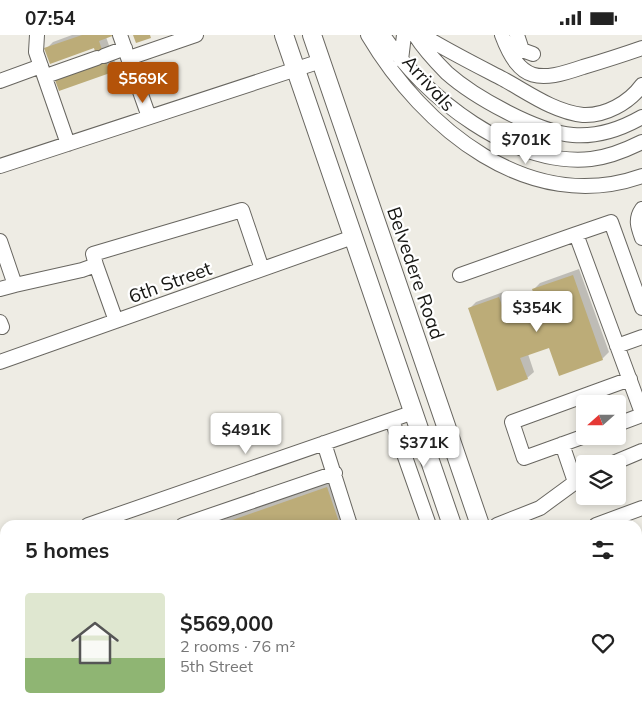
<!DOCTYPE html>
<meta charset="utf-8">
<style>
:root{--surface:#fff;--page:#f6f6f6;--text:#222;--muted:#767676;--line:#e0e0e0;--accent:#b45309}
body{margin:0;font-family:Mulish,sans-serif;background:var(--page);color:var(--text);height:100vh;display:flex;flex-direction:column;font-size:19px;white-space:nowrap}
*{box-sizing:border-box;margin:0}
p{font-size:16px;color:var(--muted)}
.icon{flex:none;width:28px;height:28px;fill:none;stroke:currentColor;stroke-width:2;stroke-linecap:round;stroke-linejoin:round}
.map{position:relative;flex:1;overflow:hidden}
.panel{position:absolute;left:0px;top:485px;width:642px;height:196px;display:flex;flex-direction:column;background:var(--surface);border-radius:15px 15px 0 0;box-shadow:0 2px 8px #0003}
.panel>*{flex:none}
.needle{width:32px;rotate:249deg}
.fabs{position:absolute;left:576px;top:360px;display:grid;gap:10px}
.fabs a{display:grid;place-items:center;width:50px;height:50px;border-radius:5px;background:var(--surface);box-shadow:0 2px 8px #0003;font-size:25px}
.price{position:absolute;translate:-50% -42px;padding:0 11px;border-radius:5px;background:#fff;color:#222;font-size:16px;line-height:32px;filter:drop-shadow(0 1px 2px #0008)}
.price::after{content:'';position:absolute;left:50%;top:30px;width:15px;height:11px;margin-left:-8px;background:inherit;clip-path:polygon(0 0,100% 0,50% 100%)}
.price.active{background:var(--accent);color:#fff}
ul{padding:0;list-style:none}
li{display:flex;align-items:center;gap:15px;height:125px;padding:0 25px}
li+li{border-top:1px solid var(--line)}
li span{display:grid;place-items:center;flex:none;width:140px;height:100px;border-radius:5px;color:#555}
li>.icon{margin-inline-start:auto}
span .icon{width:60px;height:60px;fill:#fffc;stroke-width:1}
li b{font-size:21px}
h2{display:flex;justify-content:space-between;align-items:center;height:60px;padding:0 25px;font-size:21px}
.status{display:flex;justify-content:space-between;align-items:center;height:35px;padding:0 25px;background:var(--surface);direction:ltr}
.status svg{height:14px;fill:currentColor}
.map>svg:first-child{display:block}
.shadow{fill:#0003}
.building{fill:#bcac78}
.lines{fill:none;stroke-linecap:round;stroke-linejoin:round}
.minor-casing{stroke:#686660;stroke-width:16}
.major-casing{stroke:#686660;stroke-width:20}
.minor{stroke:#fff;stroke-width:14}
.major{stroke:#fff;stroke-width:18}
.labels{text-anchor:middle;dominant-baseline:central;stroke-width:4.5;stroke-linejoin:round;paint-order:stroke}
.street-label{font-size:19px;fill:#161613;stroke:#fff}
</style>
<div class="status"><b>07:54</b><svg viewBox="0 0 49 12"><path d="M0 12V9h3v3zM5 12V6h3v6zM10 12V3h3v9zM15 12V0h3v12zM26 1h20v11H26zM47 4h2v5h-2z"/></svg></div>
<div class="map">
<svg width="642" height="681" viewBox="0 0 642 681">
<rect width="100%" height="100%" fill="#eeece4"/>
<path class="shadow" d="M 72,0 L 112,0 L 106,2 L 116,30 L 109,37 L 57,46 L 64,39 L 100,26 L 94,12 L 46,14 L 53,7 Z
M 579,234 L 609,317 L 602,324 L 550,311 L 528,319 L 534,337 L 527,343 L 469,274 L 476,267 L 506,256 L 513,276 L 538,267 L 533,255 L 540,248 Z
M 333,446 L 346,482 L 339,489 L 207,490 Z
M 106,676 L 127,676 L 129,681 L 106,681 Z
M 137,676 L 147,676 L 138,679 Z"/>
<path class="building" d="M 82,0 L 115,0 L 99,6 L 110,38 L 59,56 L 55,45 L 99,30 L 94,13 L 50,29 L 44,13 Z
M 133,0 L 150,0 L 151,3 L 136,8 Z
M 573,240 L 603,325 L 559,341 L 549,313 L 520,323 L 528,344 L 497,356 L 468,273 L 499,262 L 506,282 L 538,271 L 532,254 Z
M 327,452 L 340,490 L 218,490 Z
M 107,676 L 123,676 L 125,681 L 104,681 L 103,678 Z
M 310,676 L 344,676 L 344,677 L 331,681 L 324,681 L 323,678 L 311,681 Z"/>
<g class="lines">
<defs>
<path id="minor" d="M 37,0 L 36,17 L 68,109
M 120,0 L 149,82
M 368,0 C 423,93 529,181 642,141
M 383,0 C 424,62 513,132 591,124 C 609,122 626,115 642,107
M 415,0 C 424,14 435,26 447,38 C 474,62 537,97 573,100 C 598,102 621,94 642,82
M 422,0 C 448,16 476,30 503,44 C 527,57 554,77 583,80 C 605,81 629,68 642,50
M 502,0 C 520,48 539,47 583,32 C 603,26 622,20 642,13
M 517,0 L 522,15 L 533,19
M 104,21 L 125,13
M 129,23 L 196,0
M 401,25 L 404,0
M 46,41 L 97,23
M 0,46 L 41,31
M 0,131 L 321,26
M 642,174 C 635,184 638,192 642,203
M 576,199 L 611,187 L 642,273
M 0,206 L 15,250 L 82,235 L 96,230 L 116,286
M 96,230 L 93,219 L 242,175 L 262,234
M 460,240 L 576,199 L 642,378
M 0,254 L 15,250
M 0,287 L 2,292
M 617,311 L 642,302
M 0,327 L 353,202
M 392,385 L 429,490
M 618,389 L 642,380
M 585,401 L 524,423 L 512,387 L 630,344
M 324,408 L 350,490
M 562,409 L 575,447
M 611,429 L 642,416
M 88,490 L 414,377
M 183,490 L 335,438
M 497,490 L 540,473 L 585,440
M 596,490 L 642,473
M 0,514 L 5,518
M 638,516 L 642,514
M 0,554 L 5,568
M 0,669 L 5,667
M 282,676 L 284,681
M 396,676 L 398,681"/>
<path id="major" d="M 284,0 L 452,490
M 312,0 L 480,490
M 516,676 L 518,681
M 545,676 L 546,681"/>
</defs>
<use href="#minor" class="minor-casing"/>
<use href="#major" class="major-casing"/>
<use href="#minor" class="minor"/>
<use href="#major" class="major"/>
</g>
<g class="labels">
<g class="street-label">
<text transform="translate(429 48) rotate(48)">Arrivals</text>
<text transform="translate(416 238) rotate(71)">Belvedere Road</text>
<text transform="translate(170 247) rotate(-20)">6th Street</text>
</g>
</g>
</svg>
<div class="fabs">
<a><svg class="needle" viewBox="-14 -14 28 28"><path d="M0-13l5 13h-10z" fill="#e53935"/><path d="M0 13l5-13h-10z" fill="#767676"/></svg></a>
<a><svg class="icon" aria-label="layers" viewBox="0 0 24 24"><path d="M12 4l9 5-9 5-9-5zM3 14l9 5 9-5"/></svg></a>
</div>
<b class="price active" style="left:143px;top:69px">$569K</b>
<b class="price" style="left:526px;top:130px">$701K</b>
<b class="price" style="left:537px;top:298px">$354K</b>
<b class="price" style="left:246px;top:420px">$491K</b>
<b class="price" style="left:424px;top:433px">$371K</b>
<section class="panel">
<h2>5 homes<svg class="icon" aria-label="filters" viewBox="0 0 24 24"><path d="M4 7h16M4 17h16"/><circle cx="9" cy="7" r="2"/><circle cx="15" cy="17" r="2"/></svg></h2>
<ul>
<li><span style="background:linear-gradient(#dfe7d0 65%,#8fb573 0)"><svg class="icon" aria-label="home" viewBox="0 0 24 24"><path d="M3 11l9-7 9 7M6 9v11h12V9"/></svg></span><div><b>$569,000</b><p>2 rooms · 76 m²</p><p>5th Street</p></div><svg class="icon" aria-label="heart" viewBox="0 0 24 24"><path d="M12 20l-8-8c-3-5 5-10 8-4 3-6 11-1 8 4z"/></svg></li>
</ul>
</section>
</div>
